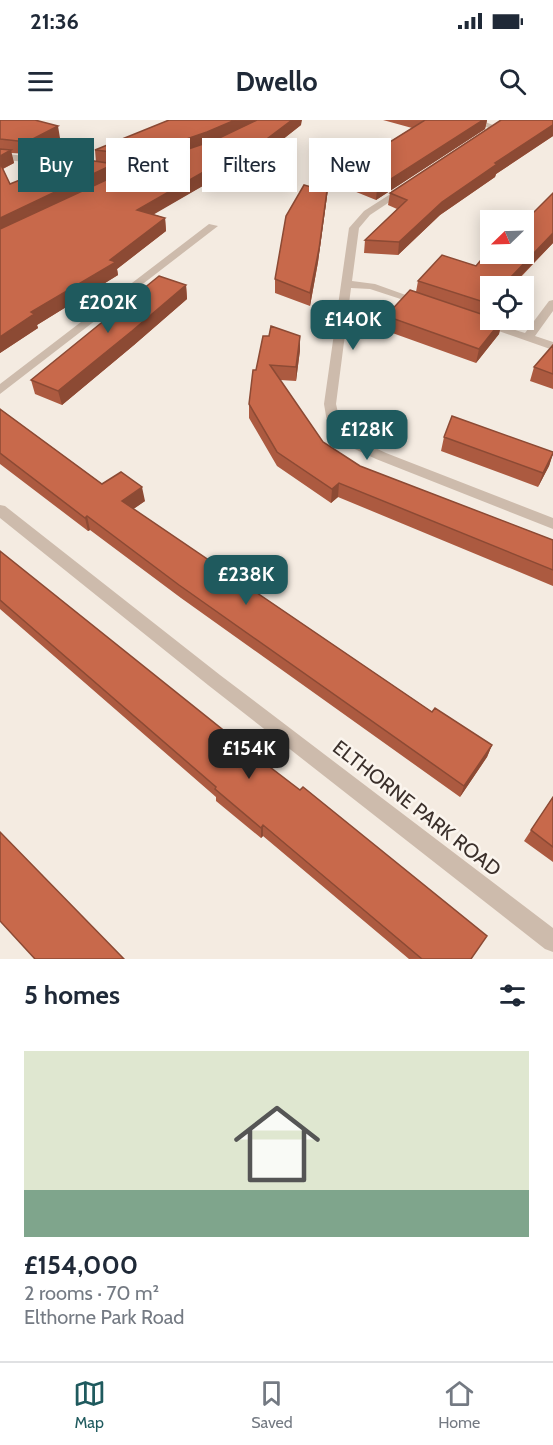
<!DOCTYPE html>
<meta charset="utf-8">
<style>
:root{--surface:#fff;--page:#f6f6f7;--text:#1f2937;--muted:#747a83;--line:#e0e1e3;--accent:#1f5a5e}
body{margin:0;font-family:Cabin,sans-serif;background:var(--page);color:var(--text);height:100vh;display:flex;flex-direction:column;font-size:22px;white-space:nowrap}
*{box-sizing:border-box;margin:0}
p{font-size:20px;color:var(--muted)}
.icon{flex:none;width:33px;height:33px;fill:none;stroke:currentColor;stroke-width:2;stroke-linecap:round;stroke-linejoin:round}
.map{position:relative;height:839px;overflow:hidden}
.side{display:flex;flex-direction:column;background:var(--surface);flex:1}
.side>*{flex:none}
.top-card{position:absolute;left:18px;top:18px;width:518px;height:54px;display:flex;gap:12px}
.needle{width:39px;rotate:247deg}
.tools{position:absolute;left:480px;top:90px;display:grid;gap:12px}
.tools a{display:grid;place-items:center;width:54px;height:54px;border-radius:0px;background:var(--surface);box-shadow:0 3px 15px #0003;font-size:30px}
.price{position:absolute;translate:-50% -51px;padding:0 14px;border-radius:12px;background:var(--accent);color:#fff;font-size:20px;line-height:39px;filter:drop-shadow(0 2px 3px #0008)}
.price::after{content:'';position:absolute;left:50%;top:36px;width:18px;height:14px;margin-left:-9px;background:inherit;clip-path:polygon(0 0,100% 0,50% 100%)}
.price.on{background:#222;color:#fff}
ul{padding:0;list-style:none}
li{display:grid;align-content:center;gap:12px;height:318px;padding:0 24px}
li+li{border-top:2px solid var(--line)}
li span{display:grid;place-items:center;height:186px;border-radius:0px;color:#555}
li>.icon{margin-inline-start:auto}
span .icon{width:108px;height:108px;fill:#fffc;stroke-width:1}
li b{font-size:26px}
h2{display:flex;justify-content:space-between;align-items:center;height:72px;padding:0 24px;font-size:26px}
.tag{padding:0 21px;border-radius:0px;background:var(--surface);box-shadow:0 3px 15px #0003;font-size:21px;line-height:54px}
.tag.on{background:var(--accent);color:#fff}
.status{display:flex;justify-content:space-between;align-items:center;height:42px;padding:0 30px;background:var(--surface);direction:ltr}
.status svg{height:16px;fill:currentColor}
header{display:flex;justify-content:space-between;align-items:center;height:78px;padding:0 24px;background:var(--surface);font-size:27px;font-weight:700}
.tabs{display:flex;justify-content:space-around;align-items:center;height:84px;border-top:2px solid var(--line);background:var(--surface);font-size:16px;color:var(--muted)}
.tabs a{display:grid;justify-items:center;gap:3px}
.tabs .on{color:var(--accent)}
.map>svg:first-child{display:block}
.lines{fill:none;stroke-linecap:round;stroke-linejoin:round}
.minor{fill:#cdbbac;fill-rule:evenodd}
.wall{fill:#ac5a40;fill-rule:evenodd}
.shaded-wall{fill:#8c4a34}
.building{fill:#c8694b;stroke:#8c4a34;stroke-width:1.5}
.labels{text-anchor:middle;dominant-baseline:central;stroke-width:5;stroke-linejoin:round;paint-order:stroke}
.street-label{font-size:20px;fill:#3b302b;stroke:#fbf5ee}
</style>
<div class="status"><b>21:36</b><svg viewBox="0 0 49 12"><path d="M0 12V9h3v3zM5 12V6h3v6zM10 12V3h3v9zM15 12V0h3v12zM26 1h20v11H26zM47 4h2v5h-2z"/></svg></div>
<header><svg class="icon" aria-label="menu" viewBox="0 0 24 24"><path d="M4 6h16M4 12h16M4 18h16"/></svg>Dwello<svg class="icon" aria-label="search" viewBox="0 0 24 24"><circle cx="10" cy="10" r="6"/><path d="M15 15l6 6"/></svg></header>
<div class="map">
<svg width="553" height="839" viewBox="0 0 553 839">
<rect width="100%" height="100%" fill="#f4ebe1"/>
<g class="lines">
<path class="minor" d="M 467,0 L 480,0 L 501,8 L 497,11 Z
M 0,33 L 114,47 L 130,54 L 141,50 L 146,53 L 130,60 L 112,53 L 0,39 Z
M 406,64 L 411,67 L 409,69 L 370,95 L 359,108 L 352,161 L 375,164 L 428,183 L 422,186 L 370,169 L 351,168 L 336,284 L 340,301 L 352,317 L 386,333 L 553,398 L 553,409 L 376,339 L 342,323 L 327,302 L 324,284 L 349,108 L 364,91 Z
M 209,104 L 218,106 L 0,274 L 0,264 Z
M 553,180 L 553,191 L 535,216 L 553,222 L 553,230 L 476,203 L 482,200 L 525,213 L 549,181 Z
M 0,385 L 5,386 L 220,555 L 553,808 L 553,832 L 545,829 L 208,565 L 0,398 Z"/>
</g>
<path class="wall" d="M 0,0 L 60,18 L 30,34 L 11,33 L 14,43 L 3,49 L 10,64 L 96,42 L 95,30 L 301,5 L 231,60 L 220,56 L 153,94 L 165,98 L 166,111 L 117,149 L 118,155 L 37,205 L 38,208 L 0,233 ZM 115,45 L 128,50 L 116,56 Z
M 383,0 L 487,0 L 485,9 L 376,80 L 339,65 L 340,53 L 412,8 Z
M 553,0 L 553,16 L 496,54 L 495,57 L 440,95 L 398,135 L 364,133 L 365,120 L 397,89 L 388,85 L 390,73 Z
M 311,67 L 328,69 L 318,142 L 310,186 L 275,173 L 275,159 Z
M 553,73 L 553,123 L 519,159 L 490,166 L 490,200 L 510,200 L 507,204 L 501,203 L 499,214 L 476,243 L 384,210 L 386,196 L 416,172 L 418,161 L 524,134 Z
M 186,165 L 187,179 L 134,225 L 62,285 L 35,274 L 31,260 Z
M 553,225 L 553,269 L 530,261 L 534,247 Z
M 300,230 L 296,261 L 280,260 L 323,322 L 360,346 L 553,420 L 553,466 L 338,377 L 331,383 L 277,346 L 249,298 L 249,284 L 256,250 Z
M 0,289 L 102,364 L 145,381 L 133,389 L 432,592 L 492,625 L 487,637 L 460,677 L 181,478 L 90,410 L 88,411 L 0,344 Z
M 444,317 L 553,334 L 549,346 L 538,367 L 441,331 Z
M 0,431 L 471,839 L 409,839 L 263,716 L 261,718 L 216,681 L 216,677 L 0,489 Z
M 553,677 L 553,742 L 524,721 Z"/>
<path class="shaded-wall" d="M 235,0 L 263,0 L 208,24 L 130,52 L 128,39 Z
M 292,0 L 302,0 L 301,5 L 231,60 L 230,47 Z
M 483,0 L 487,0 L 485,9 L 376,80 L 377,68 Z
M 553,5 L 553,16 L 496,54 L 495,57 L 440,95 L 398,135 L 399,122 L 442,82 L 495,43 Z
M 58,6 L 60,18 L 30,34 L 27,22 Z
M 11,30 L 14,43 L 0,50 L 0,36 Z
M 219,43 L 220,56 L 139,103 L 137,90 Z
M 114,44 L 116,57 L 0,113 L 0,98 Z
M 329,56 L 328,69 L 318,142 L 310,186 L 310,173 Z
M 165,98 L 166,111 L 117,149 L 118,155 L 37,205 L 38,208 L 0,233 L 0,217 L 31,192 L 110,140 Z
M 553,113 L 553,123 L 511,166 L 512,156 Z
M 532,163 L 529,176 L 524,183 L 524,174 Z
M 186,165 L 187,179 L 134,225 L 62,285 L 58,271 Z
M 502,200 L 499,214 L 476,243 L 479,229 Z
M 300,216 L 300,230 L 296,261 L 296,247 Z
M 553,333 L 549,346 L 538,367 L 543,353 Z
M 339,363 L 338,377 L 331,383 L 332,369 Z
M 142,367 L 145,381 L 125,395 L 122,381 Z
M 87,396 L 90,410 L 88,411 L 85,398 Z
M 492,625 L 487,637 L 460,677 L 464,666 Z
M 263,705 L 263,716 L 261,718 L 261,708 Z"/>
<path class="building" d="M 0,0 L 35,0 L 58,6 L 27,22 L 0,19 Z
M 169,0 L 235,0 L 207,12 L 128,39 L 112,32 L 95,30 Z
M 257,0 L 292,0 L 230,47 L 219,43 L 137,90 L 165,98 L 110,140 L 116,142 L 31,192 L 34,194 L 0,217 L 0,109 L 132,48 L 215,20 Z
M 425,0 L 483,0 L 377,68 L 340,53 Z
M 501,0 L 553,0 L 553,5 L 495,43 L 497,44 L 442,82 L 399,122 L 365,120 L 407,80 L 390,73 Z
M 0,29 L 11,30 L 0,36 Z
M 74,38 L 114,44 L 0,98 L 0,43 L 10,64 Z
M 329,56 L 319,129 L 310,173 L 275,159 L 286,96 L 304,65 L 311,67 Z
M 553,73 L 553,113 L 512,156 L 532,163 L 524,174 L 524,166 L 490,166 L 490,184 L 418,161 L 442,135 L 476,146 L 490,129 L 490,134 L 524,134 L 524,102 Z
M 159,156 L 186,165 L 132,211 L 58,271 L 31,260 Z
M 410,170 L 490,197 L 490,200 L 502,200 L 479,229 L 386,196 Z
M 271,206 L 300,216 L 296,247 L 270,245 L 323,322 L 360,346 L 553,420 L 553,450 L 339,363 L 332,369 L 277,332 L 249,284 L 253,250 L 256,250 L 263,216 L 269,216 Z
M 553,225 L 553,254 L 534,247 Z
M 0,289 L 102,364 L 121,352 L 142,367 L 122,381 L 432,592 L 435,588 L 492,625 L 464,666 L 179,465 L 87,396 L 85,398 L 0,333 Z
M 452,296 L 553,332 L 553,333 L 543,353 L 444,317 Z
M 0,431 L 262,641 L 300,670 L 303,667 L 487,816 L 471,839 L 422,839 L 263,705 L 261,708 L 215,669 L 216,667 L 0,480 Z
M 553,677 L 553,727 L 531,710 Z
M 0,712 L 124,839 L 35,839 L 0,801 Z"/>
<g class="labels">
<g class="street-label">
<text transform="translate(417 688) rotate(38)">ELTHORNE PARK ROAD</text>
</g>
</g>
</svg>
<div class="tools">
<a><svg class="needle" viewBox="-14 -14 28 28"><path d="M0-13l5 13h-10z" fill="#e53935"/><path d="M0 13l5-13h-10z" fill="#747a83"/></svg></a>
<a><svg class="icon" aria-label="locate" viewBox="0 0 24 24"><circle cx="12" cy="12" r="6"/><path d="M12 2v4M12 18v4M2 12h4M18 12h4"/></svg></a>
</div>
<b class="price" style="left:108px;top:214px">£202K</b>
<b class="price" style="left:353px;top:231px">£140K</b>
<b class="price" style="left:367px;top:341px">£128K</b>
<b class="price" style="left:246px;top:486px">£238K</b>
<b class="price on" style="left:249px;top:660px">£154K</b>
<div class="top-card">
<a class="tag on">Buy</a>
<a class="tag">Rent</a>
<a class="tag">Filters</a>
<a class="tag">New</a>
</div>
</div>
<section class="side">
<h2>5 homes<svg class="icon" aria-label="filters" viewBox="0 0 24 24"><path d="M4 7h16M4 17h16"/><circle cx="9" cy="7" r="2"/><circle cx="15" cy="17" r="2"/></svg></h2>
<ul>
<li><span style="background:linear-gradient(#dfe7d0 75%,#7fa58c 0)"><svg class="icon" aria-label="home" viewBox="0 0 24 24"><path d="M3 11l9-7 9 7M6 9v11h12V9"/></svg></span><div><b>£154,000</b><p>2 rooms · 70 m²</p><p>Elthorne Park Road</p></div></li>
</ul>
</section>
<nav class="tabs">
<a class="on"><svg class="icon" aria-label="map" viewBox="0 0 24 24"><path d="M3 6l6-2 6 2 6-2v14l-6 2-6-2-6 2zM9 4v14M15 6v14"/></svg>Map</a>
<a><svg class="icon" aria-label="saved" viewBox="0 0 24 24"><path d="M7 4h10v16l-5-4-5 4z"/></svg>Saved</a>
<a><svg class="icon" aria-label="home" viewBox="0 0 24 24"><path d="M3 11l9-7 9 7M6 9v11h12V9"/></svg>Home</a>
</nav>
